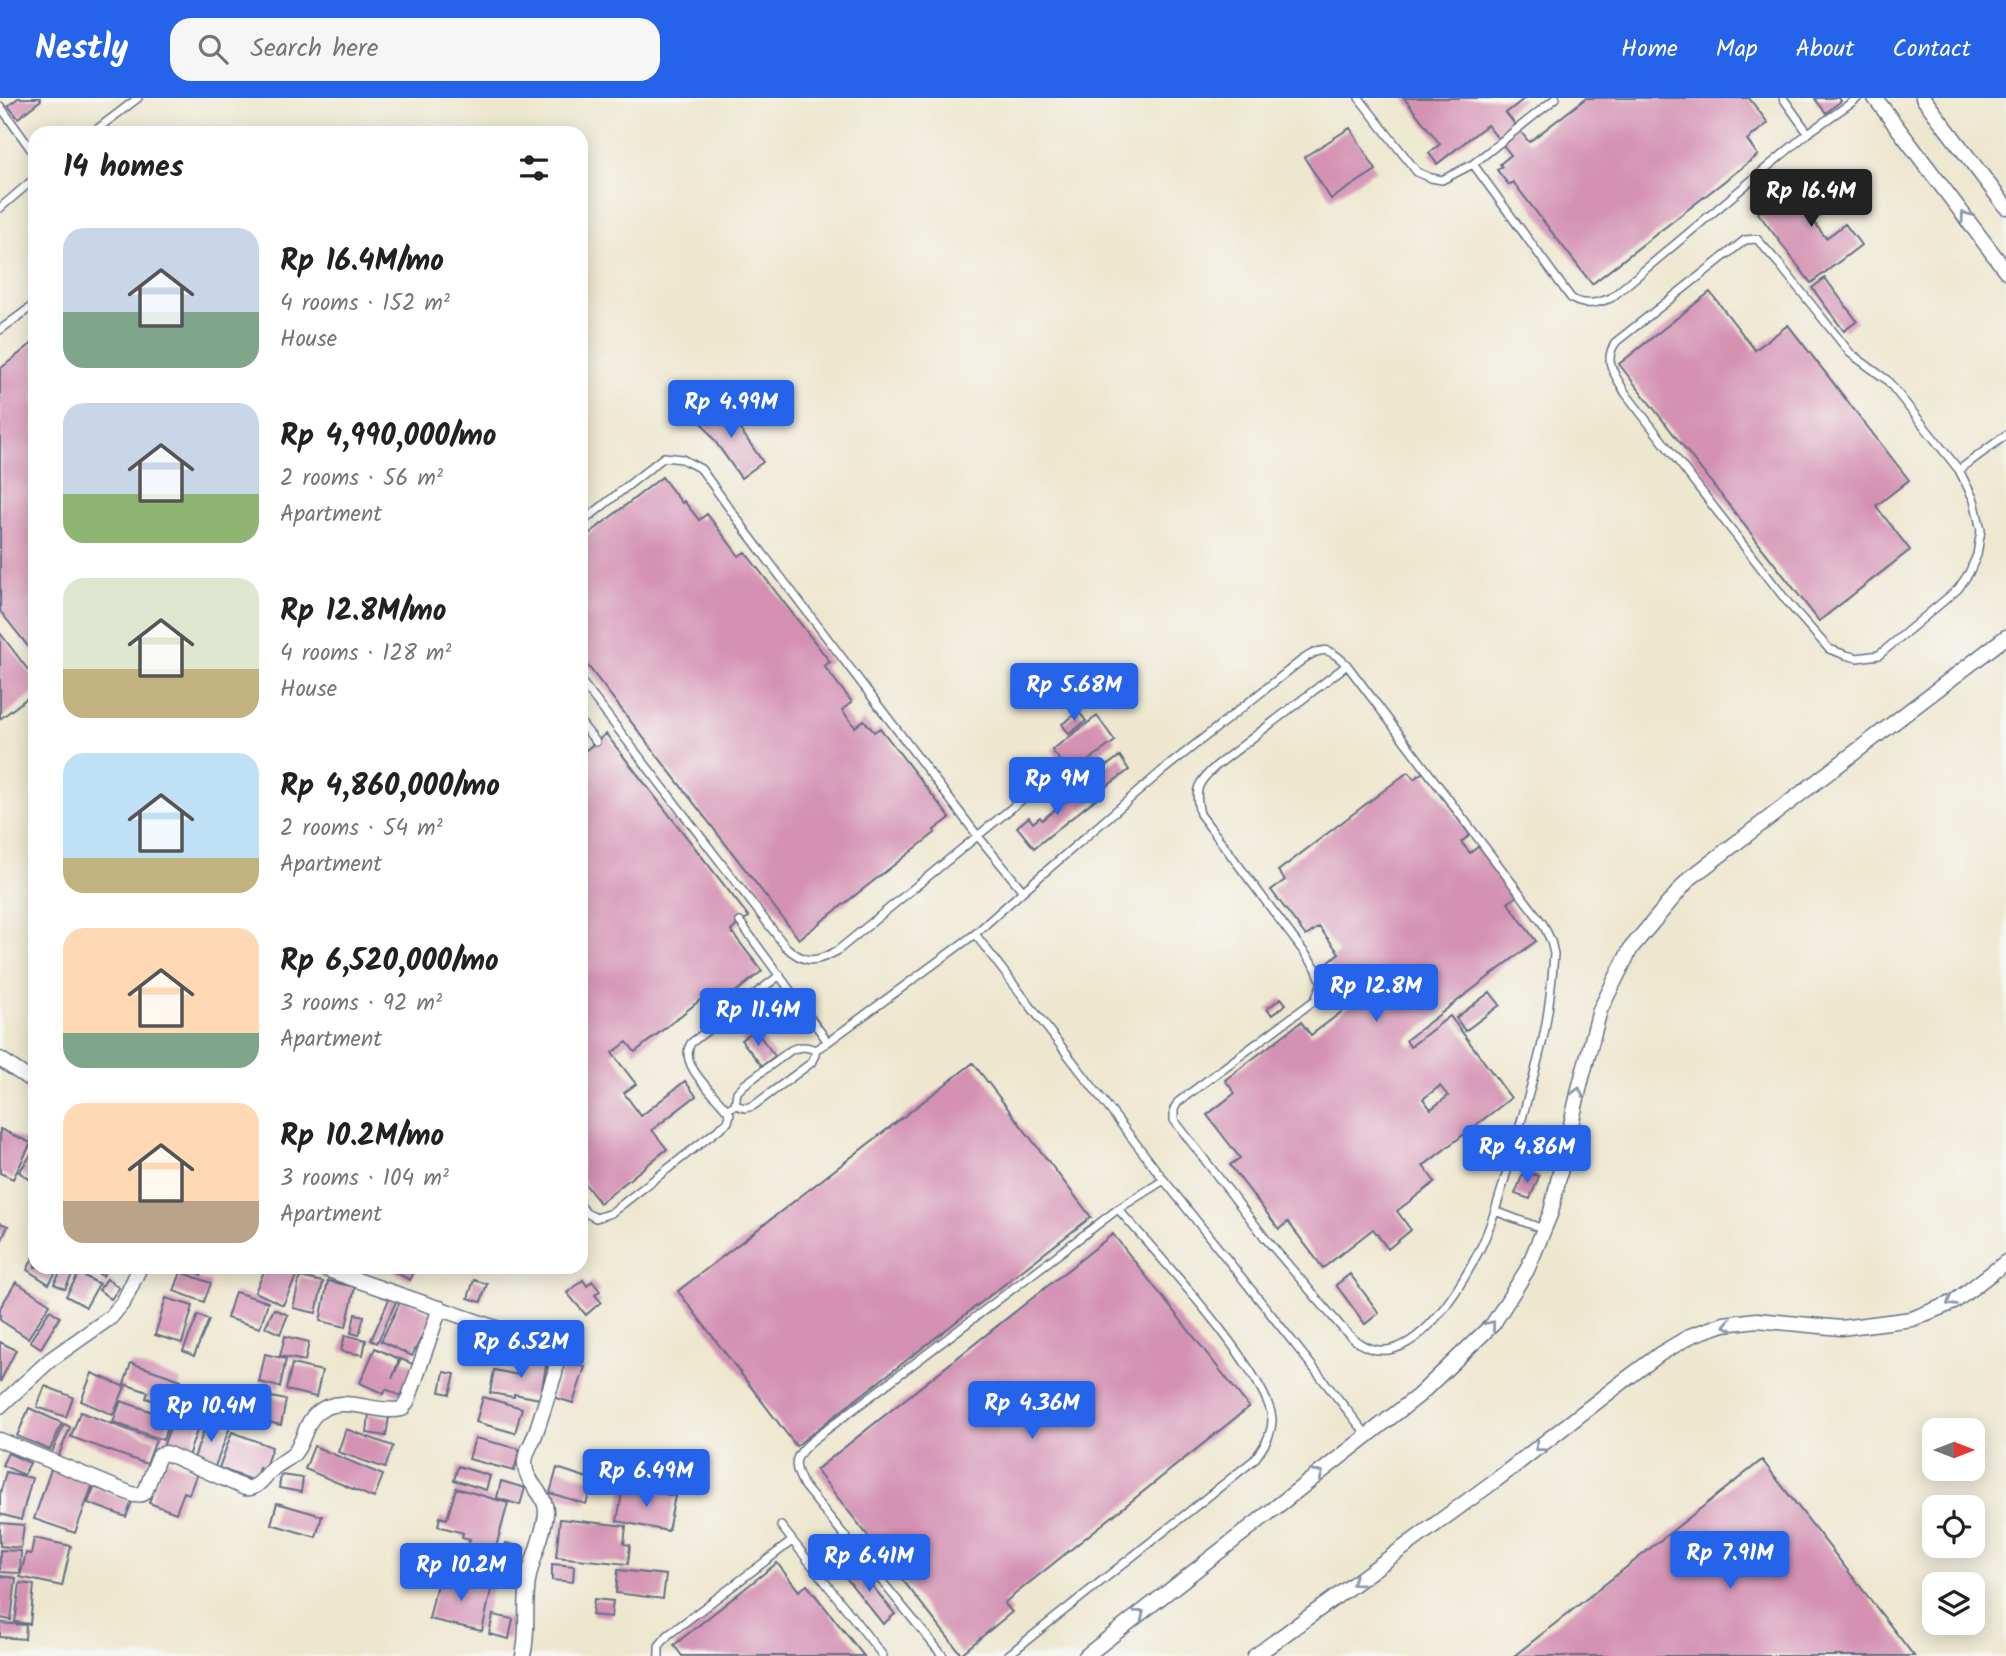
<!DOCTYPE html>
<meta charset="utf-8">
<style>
:root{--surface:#fff;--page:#f6f6f6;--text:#222;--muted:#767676;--accent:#2563eb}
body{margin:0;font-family:Kalam,sans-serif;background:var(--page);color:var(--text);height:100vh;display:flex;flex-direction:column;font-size:26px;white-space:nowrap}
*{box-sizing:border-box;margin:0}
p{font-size:23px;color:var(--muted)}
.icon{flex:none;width:38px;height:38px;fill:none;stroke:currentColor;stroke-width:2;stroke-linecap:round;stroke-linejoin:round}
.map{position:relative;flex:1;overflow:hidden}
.sheet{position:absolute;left:28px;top:28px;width:560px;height:1148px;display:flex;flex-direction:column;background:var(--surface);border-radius:21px;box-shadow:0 4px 18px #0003}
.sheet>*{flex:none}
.needle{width:46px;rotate:90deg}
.buttons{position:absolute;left:1922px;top:1320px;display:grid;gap:14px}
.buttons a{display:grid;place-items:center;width:63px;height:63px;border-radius:14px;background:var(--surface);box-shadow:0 4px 18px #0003;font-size:35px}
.price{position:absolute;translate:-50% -60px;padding:0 16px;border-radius:7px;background:var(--accent);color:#fff;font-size:23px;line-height:46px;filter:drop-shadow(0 2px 4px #0008)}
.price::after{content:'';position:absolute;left:50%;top:42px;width:21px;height:16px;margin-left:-10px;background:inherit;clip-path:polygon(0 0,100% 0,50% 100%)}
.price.selected{background:#222;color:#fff}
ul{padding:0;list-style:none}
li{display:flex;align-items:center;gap:21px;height:175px;padding:0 35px}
li span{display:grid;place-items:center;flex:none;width:196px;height:140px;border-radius:21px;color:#555}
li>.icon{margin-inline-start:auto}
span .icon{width:84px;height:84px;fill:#fffc;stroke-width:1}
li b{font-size:30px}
h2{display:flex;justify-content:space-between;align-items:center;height:84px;padding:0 35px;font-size:30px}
header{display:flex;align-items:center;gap:42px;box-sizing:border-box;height:98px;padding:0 35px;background:var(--accent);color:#fff}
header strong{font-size:33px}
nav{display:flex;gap:38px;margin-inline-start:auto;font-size:24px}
.search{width:490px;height:63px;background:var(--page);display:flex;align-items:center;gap:18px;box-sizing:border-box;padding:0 24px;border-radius:21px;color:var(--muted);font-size:26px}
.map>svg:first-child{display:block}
.building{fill:#d491b2;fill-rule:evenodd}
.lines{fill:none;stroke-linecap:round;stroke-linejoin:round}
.service-casing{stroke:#656f86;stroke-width:10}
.minor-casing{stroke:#656f86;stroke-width:17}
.service{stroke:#fff;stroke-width:7}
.minor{stroke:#fff;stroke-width:14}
.oneway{stroke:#8d97ae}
</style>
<header>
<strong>Nestly</strong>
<div class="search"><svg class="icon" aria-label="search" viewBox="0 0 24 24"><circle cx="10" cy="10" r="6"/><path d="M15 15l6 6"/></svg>Search here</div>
<nav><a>Home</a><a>Map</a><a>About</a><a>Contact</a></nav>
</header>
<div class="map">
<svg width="2006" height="1558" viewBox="0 0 2006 1558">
<rect width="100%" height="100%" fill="#f6f6f2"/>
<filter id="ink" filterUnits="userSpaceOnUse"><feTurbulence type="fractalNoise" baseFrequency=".0143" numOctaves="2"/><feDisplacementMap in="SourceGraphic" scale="14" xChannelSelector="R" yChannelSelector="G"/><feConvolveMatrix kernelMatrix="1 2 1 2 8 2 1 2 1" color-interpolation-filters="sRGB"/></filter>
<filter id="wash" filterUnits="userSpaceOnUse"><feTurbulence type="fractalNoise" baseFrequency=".00686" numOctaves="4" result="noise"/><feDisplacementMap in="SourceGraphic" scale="28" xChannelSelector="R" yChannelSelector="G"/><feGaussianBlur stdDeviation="1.57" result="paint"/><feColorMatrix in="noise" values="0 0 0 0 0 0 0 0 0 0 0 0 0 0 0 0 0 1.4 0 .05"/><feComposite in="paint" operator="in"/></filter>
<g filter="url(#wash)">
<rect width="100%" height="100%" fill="#eee7cf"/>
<g id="blocks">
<path class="building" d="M 18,0 L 40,0 L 41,2 L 18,20 L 8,8 Z
M 1404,0 L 1525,0 L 1506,15 L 1529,44 L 1586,0 L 1749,0 L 1768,25 L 1747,42 L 1758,57 L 1592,186 L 1513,84 L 1509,87 L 1497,72 L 1502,69 L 1500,66 L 1511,57 L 1487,27 L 1437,66 L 1429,55 L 1440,46 Z
M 1817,0 L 1839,0 L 1841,3 L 1826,15 L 1815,1 Z
M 344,28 L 349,35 L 335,35 Z
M 1350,30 L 1376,72 L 1331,101 L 1304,59 Z
M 1836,76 L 1850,94 L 1813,123 L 1826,140 L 1845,126 L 1861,147 L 1811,185 L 1758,115 L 1785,94 L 1796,108 Z
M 1825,180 L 1857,223 L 1844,233 L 1812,190 Z
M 1710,194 L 1755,252 L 1788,227 L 1909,382 L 1876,408 L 1910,452 L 1819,523 L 1619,266 Z
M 35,243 L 35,557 L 0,513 L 0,271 Z
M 721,304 L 763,364 L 741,380 L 698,319 Z
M 662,379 L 682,405 L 684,403 L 699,422 L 707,416 L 739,458 L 745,454 L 830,564 L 824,568 L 852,604 L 842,612 L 855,629 L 864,622 L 874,634 L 880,630 L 950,720 L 934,732 L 935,735 L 799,841 L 581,559 L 581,442 Z
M 0,535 L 35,581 L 35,594 L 0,621 Z
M 1079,614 L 1086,623 L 1069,636 L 1062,626 Z
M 1097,618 L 1115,643 L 1070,676 L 1052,652 Z
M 606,636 L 749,819 L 740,824 L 731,833 L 762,873 L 719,907 L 709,895 L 635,954 L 627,944 L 612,955 L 636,986 L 624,995 L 641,1018 L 685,983 L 696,998 L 652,1032 L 667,1051 L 600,1105 L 581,1081 L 581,656 Z
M 1120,658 L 1129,672 L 1107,688 L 1097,675 Z
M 1408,674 L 1414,681 L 1423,674 L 1470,737 L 1461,744 L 1470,755 L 1479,748 L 1517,798 L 1508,805 L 1536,843 L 1406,942 L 1410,949 L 1450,918 L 1511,1000 L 1423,1068 L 1435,1084 L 1397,1113 L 1411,1132 L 1388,1151 L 1373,1131 L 1323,1170 L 1288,1124 L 1279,1131 L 1230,1067 L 1240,1060 L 1207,1017 L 1235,995 L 1225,982 L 1301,924 L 1311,937 L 1356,903 L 1327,865 L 1339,855 L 1319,829 L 1306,838 L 1271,792 L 1285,782 L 1278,773 ZM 1440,988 L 1448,998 L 1431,1011 L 1423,1001 Z
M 1088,685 L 1098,699 L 1034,750 L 1017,729 L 1029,719 L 1033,725 L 1040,719 L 1042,722 Z
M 1490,894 L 1500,907 L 1465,933 L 1456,920 Z
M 1281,900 L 1286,906 L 1272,917 L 1267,911 Z
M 755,932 L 775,958 L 762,968 L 741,942 Z
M 973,965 L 1091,1119 L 796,1348 L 678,1193 Z
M 0,1031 L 31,1045 L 13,1081 L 0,1075 Z
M 31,1057 L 35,1060 L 35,1085 L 19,1074 Z
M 1524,1073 L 1539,1078 L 1530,1101 L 1515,1096 Z
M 0,1125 L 8,1128 L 0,1146 Z
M 1113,1136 L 1249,1309 L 1004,1505 L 1012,1514 L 961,1556 L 816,1372 Z
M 35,1156 L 35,1169 L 59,1169 L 49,1186 L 27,1172 Z
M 63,1169 L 76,1169 L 65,1191 L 54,1186 Z
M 84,1169 L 107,1169 L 103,1178 Z
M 189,1169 L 206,1169 L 201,1177 Z
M 266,1169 L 279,1169 L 297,1177 L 283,1207 L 255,1194 Z
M 385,1169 L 417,1169 L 410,1182 Z
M 181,1174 L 211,1185 L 204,1204 L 174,1193 Z
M 79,1175 L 99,1186 L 86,1209 L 66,1198 Z
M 1350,1176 L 1379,1215 L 1365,1226 L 1336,1187 Z
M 300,1179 L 323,1184 L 316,1215 L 293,1210 Z
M 107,1181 L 119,1190 L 111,1201 L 99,1192 Z
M 474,1182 L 487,1186 L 481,1204 L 468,1200 Z
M 583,1182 L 587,1188 L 592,1183 L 600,1193 L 595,1197 L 601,1204 L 586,1217 L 567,1195 Z
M 328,1183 L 355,1189 L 346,1229 L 320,1223 Z
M 16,1184 L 50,1206 L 28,1240 L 0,1222 L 0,1210 Z
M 235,1194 L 268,1204 L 260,1230 L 227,1220 Z
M 390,1199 L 397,1202 L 377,1245 L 371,1242 Z
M 166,1200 L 193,1208 L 182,1245 L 155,1237 Z
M 402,1200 L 433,1216 L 412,1258 L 381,1243 Z
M 274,1211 L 288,1217 L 280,1236 L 265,1229 Z
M 50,1212 L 60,1219 L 41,1250 L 30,1243 Z
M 355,1216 L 364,1218 L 359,1237 L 351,1235 Z
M 198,1217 L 209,1222 L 194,1258 L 183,1253 Z
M 470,1228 L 499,1236 L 494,1257 L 465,1249 Z
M 345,1237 L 366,1242 L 363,1257 L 341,1253 Z
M 285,1238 L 309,1244 L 305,1263 L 280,1258 Z
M 0,1244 L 16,1252 L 0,1284 Z
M 375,1250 L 399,1261 L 392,1281 L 401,1261 L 415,1267 L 401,1298 L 386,1291 L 384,1296 L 360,1285 Z
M 265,1256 L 286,1261 L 280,1289 L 259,1284 Z
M 522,1258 L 547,1263 L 540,1301 L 514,1296 L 514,1299 L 490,1295 L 494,1272 L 519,1277 Z
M 565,1263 L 585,1269 L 573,1305 L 553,1299 Z
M 131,1265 L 181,1282 L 173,1309 L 146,1300 L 148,1294 L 124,1286 Z
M 292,1266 L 322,1273 L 316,1299 L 286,1292 Z
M 444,1274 L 455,1276 L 450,1296 L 440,1294 Z
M 92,1275 L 125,1289 L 113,1317 L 81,1303 Z
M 45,1288 L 73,1299 L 66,1319 L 37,1309 Z
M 248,1294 L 286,1302 L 281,1327 L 242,1318 Z
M 483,1299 L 522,1310 L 515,1335 L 476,1324 Z
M 121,1303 L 170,1320 L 163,1342 L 113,1324 Z
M 177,1309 L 202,1318 L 187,1361 L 162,1352 Z
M 29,1310 L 62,1325 L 50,1352 L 17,1338 Z
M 80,1314 L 156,1342 L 147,1366 L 71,1339 Z
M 369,1316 L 389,1319 L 386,1338 L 367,1335 Z
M 208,1321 L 230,1329 L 214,1371 L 193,1363 Z
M 64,1326 L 70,1329 L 57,1362 L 50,1359 Z
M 346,1331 L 393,1348 L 385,1370 L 338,1354 Z
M 232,1334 L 272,1349 L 264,1372 L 259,1370 L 254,1383 L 219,1370 Z
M 475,1340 L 520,1351 L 514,1373 L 469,1361 Z
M 314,1348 L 383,1377 L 374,1400 L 305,1371 Z
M 8,1355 L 30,1365 L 24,1377 L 2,1367 Z
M 164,1361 L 198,1373 L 189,1396 L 184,1394 L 176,1415 L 149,1405 Z
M 1762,1362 L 1914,1558 L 1514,1558 Z
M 52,1368 L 94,1383 L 75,1435 L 34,1421 Z
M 458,1368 L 490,1378 L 486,1392 L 454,1382 Z
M 557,1370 L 594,1382 L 586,1406 L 550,1395 Z
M 6,1374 L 32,1380 L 21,1422 L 0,1416 L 0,1396 Z
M 281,1377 L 303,1380 L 301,1394 L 279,1390 Z
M 501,1383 L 525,1390 L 520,1407 L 497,1400 Z
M 94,1389 L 132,1403 L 126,1419 L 88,1405 Z
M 623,1389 L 675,1398 L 668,1433 L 617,1423 Z
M 456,1390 L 508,1405 L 496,1449 L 504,1451 L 506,1445 L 524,1450 L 515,1482 L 463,1467 L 470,1441 L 462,1439 L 463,1435 L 438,1428 L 440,1419 L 447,1421 Z
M 277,1405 L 322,1418 L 316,1439 L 271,1426 Z
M 560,1421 L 626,1428 L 624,1446 L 630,1447 L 628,1466 L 556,1459 Z
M 0,1425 L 24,1427 L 21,1450 L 0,1448 Z
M 34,1440 L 71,1448 L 62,1488 L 20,1479 L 26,1455 L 31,1456 Z
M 0,1452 L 21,1453 L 20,1475 L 0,1474 Z
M 777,1465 L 799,1493 L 807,1487 L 864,1558 L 682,1558 L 674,1547 Z
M 854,1465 L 895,1516 L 883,1526 L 842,1475 Z
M 552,1466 L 574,1468 L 573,1484 L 552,1482 Z
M 618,1472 L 666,1477 L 663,1501 L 616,1495 Z
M 439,1477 L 492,1488 L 482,1533 L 429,1521 Z
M 0,1478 L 16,1480 L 11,1522 L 0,1520 Z
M 20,1485 L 34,1487 L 30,1526 L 15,1524 Z
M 594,1501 L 613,1503 L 611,1519 L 592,1517 Z
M 493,1517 L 513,1521 L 509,1541 L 489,1536 Z
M 0,1525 L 26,1527 L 25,1541 L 0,1539 Z"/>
</g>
</g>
<g filter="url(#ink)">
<use href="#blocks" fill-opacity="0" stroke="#656f86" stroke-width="2"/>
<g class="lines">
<defs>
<path id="service" d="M 1359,0 L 1417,74 L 1431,80 L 1442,82 L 1473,66 L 1571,200 C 1583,209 1598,205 1611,200 L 1808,35 L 1858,0
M 1783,0 L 1808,35
M 0,8 L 35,57
M 92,35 L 138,0
M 1473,66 L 1556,0
M 0,110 L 35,80
M 0,232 L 35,206
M 1959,372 L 1887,282 L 1850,255 L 1780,167 L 1757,141 L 1745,142 L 1617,243 C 1601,262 1616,278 1626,296 L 1789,506 L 1829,551 L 1846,557 L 1857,560 L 1879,557 L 1958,491 L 1969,475 L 1977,457 L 1981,432 L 1974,402 L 1959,372 L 2006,337
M 581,425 L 664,359 L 682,361 L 701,371 L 748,436 L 977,737 L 1023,793
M 581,583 L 785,848 C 804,866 815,865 837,853 L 1030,695
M 581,625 L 596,644
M 975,836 L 1164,1082 L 1367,1337
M 828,944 L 975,836 L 1023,793 L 1162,673 L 1302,562 C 1322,548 1329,549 1347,567 L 1543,826 L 1551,843 L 1554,856 C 1552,884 1549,913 1543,941 C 1533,984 1520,1027 1508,1070 C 1500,1096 1493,1125 1480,1151 C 1463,1185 1417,1267 1369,1250 C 1358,1246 1351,1239 1343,1231 L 1266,1141 L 1174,1022 L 1174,1011 L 1178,1004 L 1315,902 L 1322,885 L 1316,870 L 1200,716 C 1194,691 1197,685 1216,668 L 1347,567
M 735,1007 L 745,1010 L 753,1008 L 811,965 L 815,957 L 815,952 L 828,944 L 740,824
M 731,1009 L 735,1007 L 737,994 L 744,987 L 791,952 C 800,948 806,948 815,952
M 581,1108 L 586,1115 L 596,1120 L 611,1115 L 728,1024 L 730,1016 C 718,998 677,968 691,945 L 780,877
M 1495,1113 L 1543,1131
M 781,1428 L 883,1558
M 659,1558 L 659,1548 L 668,1537 L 792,1443
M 943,1558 L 804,1388 C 792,1365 793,1359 813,1342 L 1118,1111 L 1164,1082
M 1007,1558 L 1254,1362 C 1263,1350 1271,1339 1272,1323 C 1273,1280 1150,1148 1118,1111"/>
<path id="minor" d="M 1875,0 L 2006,173
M 1923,0 L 2006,109
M 0,961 L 35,985
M 319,1169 L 539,1245 L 553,1254 L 556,1267 L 555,1275 C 548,1296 542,1317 535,1337 C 531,1347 524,1357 525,1367 C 526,1386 547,1396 546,1415 C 545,1435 531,1462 528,1483 C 524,1509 529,1532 523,1558
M 0,1308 L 50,1262 L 111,1219 L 124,1203 L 140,1169
M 0,1342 L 134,1397 L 142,1396 L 145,1394 L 158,1360 L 160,1357 L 166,1355 L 245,1390 C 259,1392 265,1376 275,1369 C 282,1363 291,1361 296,1353 C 304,1342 306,1323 317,1315 C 342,1294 374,1317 402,1311 L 408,1302 L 440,1210
M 1086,1558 L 1418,1298 L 1493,1226 L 1527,1172 L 1551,1114 L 1580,987 L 1600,912 L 1631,850 L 1689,781 L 2006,539
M 1255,1558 L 1496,1382 L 1625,1282 L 1660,1256 L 1692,1237 L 1724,1226 L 1757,1222 L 1841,1230 L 1912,1221 L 1954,1204 L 2006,1164"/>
</defs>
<use href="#service" class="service-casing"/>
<use href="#minor" class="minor-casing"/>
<use href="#service" class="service"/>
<use href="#minor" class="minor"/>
</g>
<defs><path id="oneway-chevron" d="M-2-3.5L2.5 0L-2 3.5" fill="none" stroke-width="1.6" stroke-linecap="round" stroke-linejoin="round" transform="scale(1.75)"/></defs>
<g class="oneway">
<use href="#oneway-chevron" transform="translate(1965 118) rotate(-127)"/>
<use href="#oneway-chevron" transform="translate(1578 994) rotate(-76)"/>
<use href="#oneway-chevron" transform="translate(1951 1204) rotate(149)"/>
<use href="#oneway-chevron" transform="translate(1491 1227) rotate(-50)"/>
<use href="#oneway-chevron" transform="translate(1728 1227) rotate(169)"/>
<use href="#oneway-chevron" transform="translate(1539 1349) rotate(142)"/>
<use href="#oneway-chevron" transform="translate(1319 1376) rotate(-38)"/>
<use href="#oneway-chevron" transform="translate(1356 1484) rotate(144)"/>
<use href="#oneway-chevron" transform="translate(1140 1516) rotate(-38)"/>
</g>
</g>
</svg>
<div class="buttons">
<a><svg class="needle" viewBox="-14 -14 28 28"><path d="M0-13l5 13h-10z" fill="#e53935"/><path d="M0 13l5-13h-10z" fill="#767676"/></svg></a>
<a><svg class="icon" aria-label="locate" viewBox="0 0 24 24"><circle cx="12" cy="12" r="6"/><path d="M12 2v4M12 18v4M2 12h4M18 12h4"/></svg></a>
<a><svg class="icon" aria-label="layers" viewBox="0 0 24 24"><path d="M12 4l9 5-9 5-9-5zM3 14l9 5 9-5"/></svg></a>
</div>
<b class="price selected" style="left:1811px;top:131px">Rp 16.4M</b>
<b class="price" style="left:731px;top:342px">Rp 4.99M</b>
<b class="price" style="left:1074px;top:625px">Rp 5.68M</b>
<b class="price" style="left:1057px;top:719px">Rp 9M</b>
<b class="price" style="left:1376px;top:926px">Rp 12.8M</b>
<b class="price" style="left:758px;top:950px">Rp 11.4M</b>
<b class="price" style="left:1527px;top:1087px">Rp 4.86M</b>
<b class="price" style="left:521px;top:1282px">Rp 6.52M</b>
<b class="price" style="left:1032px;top:1343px">Rp 4.36M</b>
<b class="price" style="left:211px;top:1346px">Rp 10.4M</b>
<b class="price" style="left:646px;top:1411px">Rp 6.49M</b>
<b class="price" style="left:1730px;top:1493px">Rp 7.91M</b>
<b class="price" style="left:869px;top:1496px">Rp 6.41M</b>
<b class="price" style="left:461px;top:1505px">Rp 10.2M</b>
<section class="sheet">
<h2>14 homes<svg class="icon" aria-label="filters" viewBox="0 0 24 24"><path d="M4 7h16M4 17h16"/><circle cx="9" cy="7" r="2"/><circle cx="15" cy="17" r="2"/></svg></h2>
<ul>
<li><span style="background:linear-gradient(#c9d6e8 60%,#7fa58c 0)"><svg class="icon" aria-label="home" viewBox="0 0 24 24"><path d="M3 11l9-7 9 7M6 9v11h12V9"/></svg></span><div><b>Rp 16.4M/mo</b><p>4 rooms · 152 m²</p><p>House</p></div></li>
<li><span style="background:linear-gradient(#c9d6e8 65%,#8fb573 0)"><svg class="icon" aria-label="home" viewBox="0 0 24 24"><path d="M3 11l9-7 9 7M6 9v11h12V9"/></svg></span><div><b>Rp 4,990,000/mo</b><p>2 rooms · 56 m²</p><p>Apartment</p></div></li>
<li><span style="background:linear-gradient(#dfe7d0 65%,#c2b280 0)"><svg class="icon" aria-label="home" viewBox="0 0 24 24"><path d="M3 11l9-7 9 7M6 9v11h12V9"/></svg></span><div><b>Rp 12.8M/mo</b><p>4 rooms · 128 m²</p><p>House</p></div></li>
<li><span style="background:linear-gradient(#bfe0f5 75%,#c2b280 0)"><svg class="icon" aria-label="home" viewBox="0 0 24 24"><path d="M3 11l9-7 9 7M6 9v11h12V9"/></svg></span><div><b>Rp 4,860,000/mo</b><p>2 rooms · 54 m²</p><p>Apartment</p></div></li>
<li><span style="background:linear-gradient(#ffd9b3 75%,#7fa58c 0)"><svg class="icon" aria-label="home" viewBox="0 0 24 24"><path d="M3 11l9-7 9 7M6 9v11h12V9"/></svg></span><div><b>Rp 6,520,000/mo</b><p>3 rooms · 92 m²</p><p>Apartment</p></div></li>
<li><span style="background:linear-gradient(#ffd9b3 70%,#b9a48a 0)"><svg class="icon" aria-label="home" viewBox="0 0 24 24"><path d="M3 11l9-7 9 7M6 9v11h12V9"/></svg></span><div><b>Rp 10.2M/mo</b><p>3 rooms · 104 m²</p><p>Apartment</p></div></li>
</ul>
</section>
</div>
